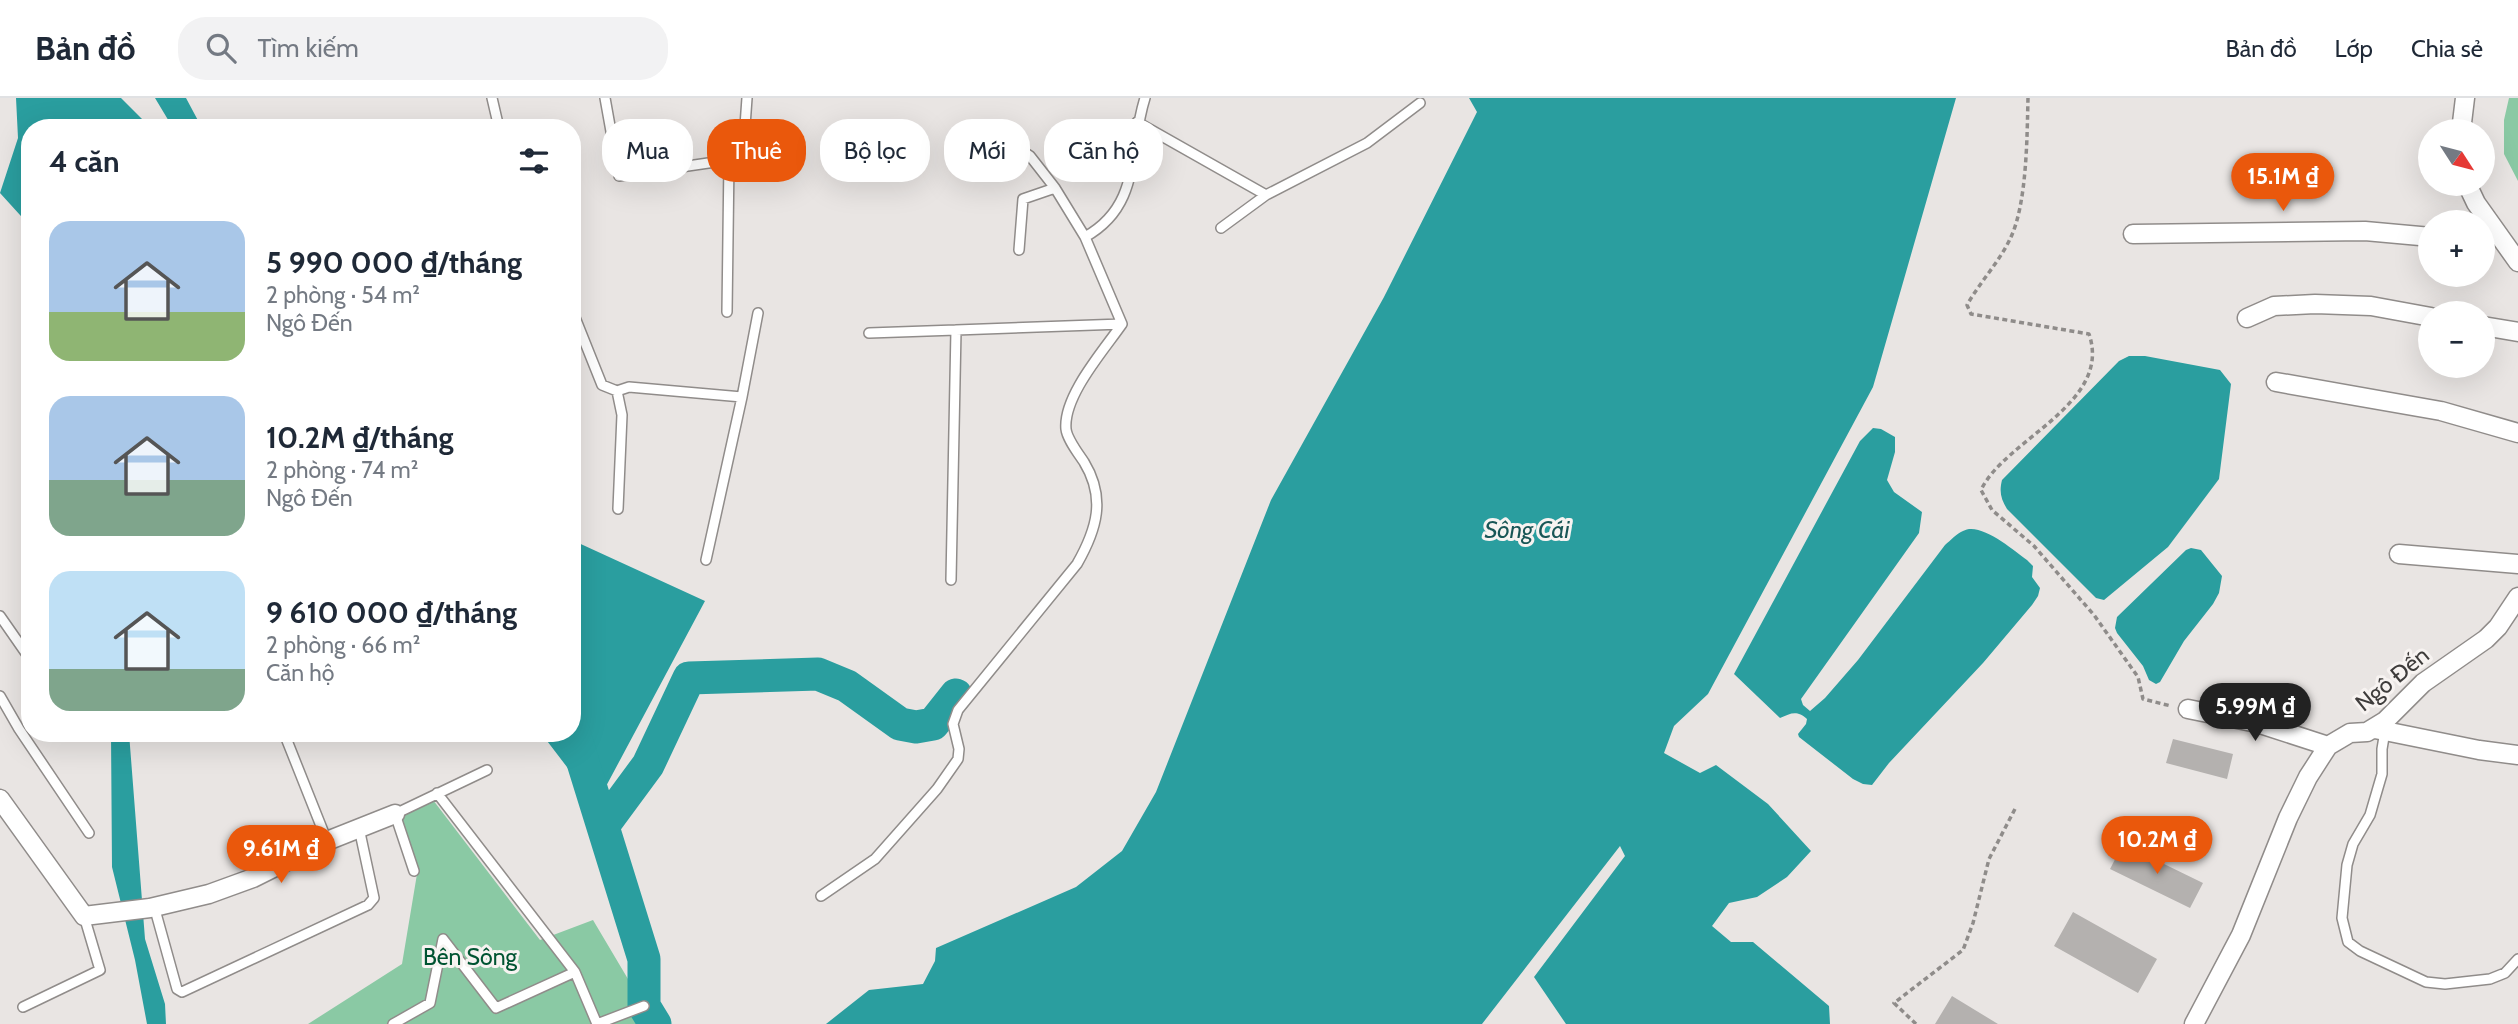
<!DOCTYPE html>
<html lang="vi">
<meta charset="utf-8">
<style>
:root{--surface:#fff;--page:#f2f2f3;--text:#1f2937;--muted:#747a83;--line:#e0e1e3;--accent:#ea580c}
body{margin:0;font-family:Cabin,sans-serif;background:var(--page);color:var(--text);height:100vh;display:flex;flex-direction:column;font-size:26px;white-space:nowrap}
*{box-sizing:border-box;margin:0}
p{font-size:23px;color:var(--muted)}
.icon{flex:none;width:38px;height:38px;fill:none;stroke:currentColor;stroke-width:2;stroke-linecap:round;stroke-linejoin:round}
.map{position:relative;flex:1;overflow:hidden}
.details{position:absolute;left:21px;top:21px;width:560px;height:623px;display:flex;flex-direction:column;background:var(--surface);border-radius:28px;box-shadow:0 7px 28px #0002}
.details>*{flex:none}
.banner{position:absolute;left:602px;top:21px;width:665px;height:63px;display:flex;gap:14px}
.needle{width:46px;rotate:126deg}
.buttons{position:absolute;left:2418px;top:21px;display:grid;gap:14px}
.buttons a{display:grid;place-items:center;width:77px;height:77px;border-radius:50%;background:var(--surface);box-shadow:0 7px 28px #0002;font-size:35px}
.price{position:absolute;translate:-50% -60px;padding:0 16px;border-radius:24px;background:var(--accent);color:#fff;font-size:23px;line-height:46px;filter:drop-shadow(0 2px 4px #0008)}
.price::after{content:'';position:absolute;left:50%;top:42px;width:21px;height:16px;margin-left:-10px;background:inherit;clip-path:polygon(0 0,100% 0,50% 100%)}
.price.current{background:#222;color:#fff}
ul{padding:0;list-style:none}
li{display:flex;align-items:center;gap:21px;height:175px;padding:0 28px}
li span{display:grid;place-items:center;flex:none;width:196px;height:140px;border-radius:21px;color:#555}
li>.icon{margin-inline-start:auto}
span .icon{width:84px;height:84px;fill:#fffc;stroke-width:1}
li b{font-size:30px}
h2{display:flex;justify-content:space-between;align-items:center;height:84px;padding:0 28px;font-size:30px}
.tag{padding:0 24px;border-radius:28px;background:var(--surface);box-shadow:0 7px 28px #0002;font-size:24px;line-height:63px}
.tag.current{background:var(--accent);color:#fff}
header{display:flex;align-items:center;gap:42px;box-sizing:border-box;height:98px;padding:0 35px;background:var(--surface);border-bottom:2px solid var(--line)}
header strong{font-size:33px}
nav{display:flex;gap:38px;margin-inline-start:auto;font-size:24px}
.search{width:490px;height:63px;background:var(--page);display:flex;align-items:center;gap:18px;box-sizing:border-box;padding:0 24px;border-radius:28px;color:var(--muted);font-size:26px}
.map>svg:first-child{display:block}
.green{fill:#8ac9a4}
.water{fill:#2a9e9f}
.lines{fill:none;stroke-linecap:round;stroke-linejoin:round}
.river{stroke:#2a9e9f;stroke-width:33}
.building{fill:#b4b1af}
.lane-casing{stroke:#908c8a;stroke-width:12}
.street-casing{stroke:#908c8a;stroke-width:21}
.path{stroke:#8f8c8a;stroke-width:3.5;stroke-dasharray:5 3.5;stroke-linecap:butt}
.lane{stroke:#fff;stroke-width:9}
.street{stroke:#fff;stroke-width:18}
.labels{text-anchor:middle;dominant-baseline:central;stroke-width:6;stroke-linejoin:round;paint-order:stroke}
.street-label{font-size:23px;fill:#3e3c3b;stroke:#f7f3f1}
.park-label{font-size:23px;fill:#005432;stroke:#f7f3f1}
.water-label{font-size:24px;font-style:italic;fill:#185656;stroke:#f7f3f1}
</style>
<header>
<strong>Bản đồ</strong>
<div class="search"><svg class="icon" aria-label="search" viewBox="0 0 24 24"><circle cx="10" cy="10" r="6"/><path d="M15 15l6 6"/></svg>Tìm kiếm</div>
<nav><a>Bản đồ</a><a>Lớp</a><a>Chia sẻ</a></nav>
</header>
<div class="map">
<svg width="2518" height="926" viewBox="0 0 2518 926">
<rect width="100%" height="100%" fill="#e9e5e3"/>
<path class="green" d="M 2509,0 L 2518,0 L 2518,83 L 2504,56 L 2504,22 Z
M 433,702 L 540,842 L 593,822 L 644,908 L 652,926 L 308,926 L 402,866 L 417,776 L 400,717 Z"/>
<path class="water" d="M 16,0 L 121,0 L 151,30 L 30,30 L 30,128 L 0,95 L 18,40 Z
M 155,0 L 186,0 L 202,30 L 173,30 Z
M 1469,0 L 1956,0 L 1873,289 L 1708,596 L 1674,628 L 1664,655 L 1700,675 L 1716,667 L 1768,706 L 1811,753 L 1787,779 L 1757,799 L 1729,805 L 1712,828 L 1731,844 L 1753,844 L 1829,908 L 1830,926 L 1566,926 L 1534,879 L 1625,758 L 1620,748 L 1482,926 L 826,926 L 869,892 L 923,886 L 935,863 L 936,850 L 1076,789 L 1122,753 L 1156,694 L 1271,402 L 1384,199 L 1477,14 Z
M 2145,258 L 2220,272 L 2231,286 L 2219,381 L 2168,449 L 2104,502 L 2096,500 L 2007,411 C 2001,401 1999,394 2002,382 L 2119,263 L 2129,258 Z
M 1873,330 L 1881,331 L 1895,339 L 1895,354 L 1887,382 L 1894,394 L 1922,414 L 1919,435 L 1801,601 L 1803,607 L 1810,613 L 1825,600 L 1858,562 L 1945,447 C 1951,442 1956,436 1963,433 C 1980,423 2013,452 2027,462 L 2033,468 L 2032,479 L 2040,490 L 2038,498 L 2032,507 L 1983,565 L 1889,665 L 1872,687 L 1863,686 L 1853,681 L 1799,639 L 1798,636 L 1806,626 L 1807,621 C 1797,612 1791,615 1780,620 L 1734,576 L 1860,343 Z
M 572,442 L 705,503 L 596,707 L 541,635 L 572,635 Z
M 2191,450 L 2201,452 L 2222,478 L 2219,495 L 2213,506 L 2184,543 L 2160,584 L 2156,586 L 2149,582 L 2143,568 L 2117,535 L 2115,530 L 2117,519 L 2186,452 Z
M 111,635 L 129,635 L 145,841 L 165,906 L 166,926 L 147,926 L 135,862 L 112,769 Z"/>
<g class="lines">
<path class="river" d="M 572,629 L 644,861 L 644,908 L 655,926
M 603,728 L 648,667 L 689,580 L 818,576 L 847,588 L 900,626 L 916,629 L 933,626 L 956,597"/>
</g>
<path class="building" d="M 2173,641 L 2233,656 L 2227,681 L 2166,665 Z
M 2123,746 L 2203,785 L 2190,810 L 2110,771 Z
M 2073,814 L 2157,861 L 2138,895 L 2054,848 Z
M 1952,898 L 1998,926 L 1935,926 Z"/>
<g class="lines">
<defs>
<path id="lane" d="M 492,0 L 499,30
M 605,0 L 619,78 L 729,62 L 727,214
M 1137,24 L 1266,97
M 745,28 L 747,0
M 1000,38 L 1030,58 L 1055,90 L 1085,139 C 1142,107 1128,53 1145,0
M 1221,130 L 1266,97 L 1367,45 L 1420,5
M 1085,139 L 1122,226
M 1019,152 L 1023,101 L 1055,90
M 572,212 L 602,287 L 617,293 L 622,317 L 618,411
M 869,235 L 956,232
M 617,293 L 629,289 L 742,299 L 706,462
M 742,299 L 758,215
M 951,482 L 956,232 L 1122,226
M 0,518 L 30,561
M 0,598 L 19,631 L 89,735
M 2385,633 L 2382,651 L 2382,676 L 2370,717 L 2353,746 L 2347,767 L 2342,820 L 2348,844 L 2360,853 L 2426,884 L 2445,886 L 2490,881 L 2505,875 L 2518,861
M 284,635 L 327,743
M 437,695 L 575,874
M 414,773 L 395,716 L 487,672
M 821,798 L 875,761 L 937,691 L 958,661 L 959,651 L 953,626 L 958,612 L 1077,466 C 1097,431 1106,400 1084,364 C 1078,355 1067,341 1066,331 C 1063,298 1104,252 1122,226
M 154,808 L 177,891 L 182,894 L 368,807 L 374,800 L 359,730
M 23,909 L 100,872 L 84,818
M 393,926 L 430,905 L 443,841 L 496,910 L 575,874 L 597,926 L 644,908"/>
<path id="street" d="M 2461,33 L 2465,0
M 2467,86 L 2476,105 L 2518,164
M 2133,136 L 2365,133 L 2431,139
M 2247,220 L 2274,208 L 2315,206 L 2371,208 L 2431,219
M 2483,228 L 2518,234
M 2276,284 L 2441,313 L 2518,335
M 2399,456 L 2518,466
M 2188,611 L 2257,625 L 2328,648
M 2375,631 L 2479,652 L 2518,657
M 0,701 L 84,818 L 150,810 L 209,796 L 253,780 L 327,743 L 395,716
M 2194,926 L 2241,837 L 2288,720 L 2308,679 L 2328,648 L 2350,635 L 2367,634 L 2385,623 L 2423,585 L 2486,541 L 2498,529 L 2518,499"/>
</defs>
<use href="#lane" class="lane-casing"/>
<use href="#street" class="street-casing"/>
<path class="path" d="M 2028,0 C 2027,39 2027,104 2011,139 C 2000,163 1980,184 1967,207 L 1971,216 L 2089,236 C 2113,306 2005,341 1981,392 L 1992,412 L 2034,448 L 2094,517 L 2138,579 L 2143,601 L 2171,608
M 1916,926 L 1894,905 L 1963,852 L 1973,825 L 1989,761 L 2016,709"/>
<use href="#lane" class="lane"/>
<use href="#street" class="street"/>
</g>
<g class="labels">
<g class="street-label">
<text transform="translate(2392 581) rotate(-39)">Ngô Đến</text>
</g>
<g class="park-label">
<text x="470" y="859">Bên Sông</text>
</g>
<g class="water-label">
<text x="1527" y="431">Sông Cái</text>
</g>
</g>
</svg>
<div class="buttons">
<a><svg class="needle" viewBox="-14 -14 28 28"><path d="M0-13l5 13h-10z" fill="#e53935"/><path d="M0 13l5-13h-10z" fill="#747a83"/></svg></a>
<a>+</a>
<a>−</a>
</div>
<b class="price" style="left:2283px;top:115px">15.1M ₫</b>
<b class="price current" style="left:2255px;top:645px">5.99M ₫</b>
<b class="price" style="left:2157px;top:778px">10.2M ₫</b>
<b class="price" style="left:281px;top:787px">9.61M ₫</b>
<div class="banner">
<a class="tag">Mua</a>
<a class="tag current">Thuê</a>
<a class="tag">Bộ lọc</a>
<a class="tag">Mới</a>
<a class="tag">Căn hộ</a>
</div>
<section class="details">
<h2>4 căn<svg class="icon" aria-label="filters" viewBox="0 0 24 24"><path d="M4 7h16M4 17h16"/><circle cx="9" cy="7" r="2"/><circle cx="15" cy="17" r="2"/></svg></h2>
<ul>
<li><span style="background:linear-gradient(#a9c7e8 65%,#8fb573 0)"><svg class="icon" aria-label="home" viewBox="0 0 24 24"><path d="M3 11l9-7 9 7M6 9v11h12V9"/></svg></span><div><b>5 990 000 ₫/tháng</b><p>2 phòng · 54 m²</p><p>Ngô Đến</p></div></li>
<li><span style="background:linear-gradient(#a9c7e8 60%,#7fa58c 0)"><svg class="icon" aria-label="home" viewBox="0 0 24 24"><path d="M3 11l9-7 9 7M6 9v11h12V9"/></svg></span><div><b>10.2M ₫/tháng</b><p>2 phòng · 74 m²</p><p>Ngô Đến</p></div></li>
<li><span style="background:linear-gradient(#bfe0f5 70%,#7fa58c 0)"><svg class="icon" aria-label="home" viewBox="0 0 24 24"><path d="M3 11l9-7 9 7M6 9v11h12V9"/></svg></span><div><b>9 610 000 ₫/tháng</b><p>2 phòng · 66 m²</p><p>Căn hộ</p></div></li>
</ul>
</section>
</div>
